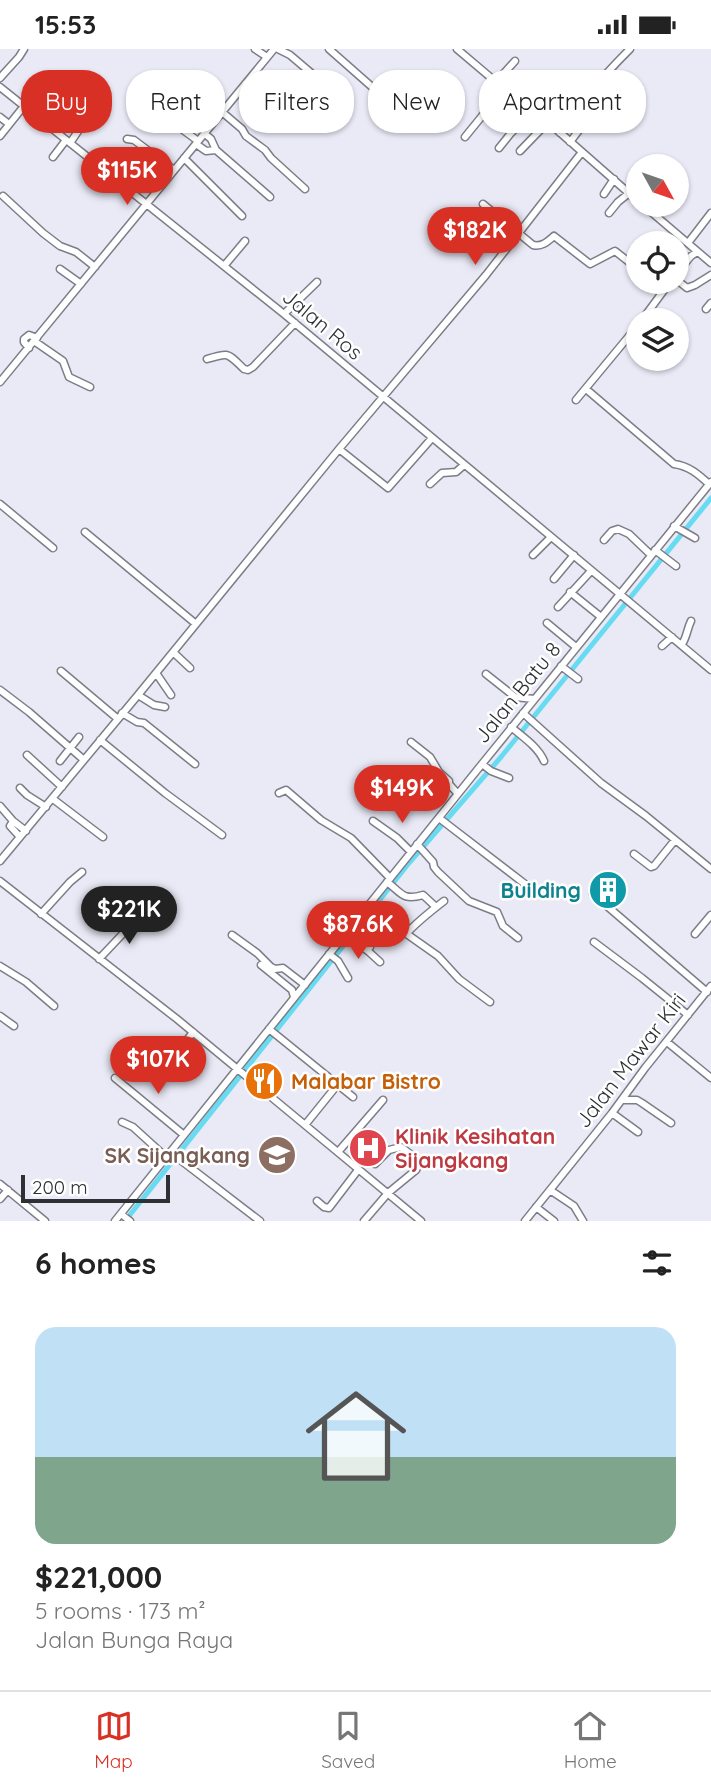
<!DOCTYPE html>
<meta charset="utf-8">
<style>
:root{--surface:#fff;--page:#f6f6f6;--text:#222;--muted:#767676;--line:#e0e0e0;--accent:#d93025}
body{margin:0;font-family:Quicksand,sans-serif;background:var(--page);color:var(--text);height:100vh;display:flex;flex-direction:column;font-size:26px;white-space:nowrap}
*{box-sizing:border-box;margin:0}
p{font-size:23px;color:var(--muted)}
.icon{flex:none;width:38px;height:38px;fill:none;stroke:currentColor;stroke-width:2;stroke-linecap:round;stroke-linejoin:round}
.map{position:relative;height:1172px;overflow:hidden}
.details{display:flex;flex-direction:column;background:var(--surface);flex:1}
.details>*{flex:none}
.top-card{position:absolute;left:21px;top:21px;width:670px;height:63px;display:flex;gap:14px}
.needle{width:46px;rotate:130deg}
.buttons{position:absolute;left:626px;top:105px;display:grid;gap:14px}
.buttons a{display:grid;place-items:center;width:63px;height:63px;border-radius:50%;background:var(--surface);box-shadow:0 2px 5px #0004;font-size:35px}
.scale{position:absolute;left:21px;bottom:18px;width:149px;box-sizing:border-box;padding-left:7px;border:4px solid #2f3034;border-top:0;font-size:19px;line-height:24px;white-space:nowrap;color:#2f3034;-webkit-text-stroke:5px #fff;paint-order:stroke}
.price{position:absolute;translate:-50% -60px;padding:0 16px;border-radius:24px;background:var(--accent);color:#fff;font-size:23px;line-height:46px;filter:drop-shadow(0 2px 4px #0008)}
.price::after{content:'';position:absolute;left:50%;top:42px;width:21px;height:16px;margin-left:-10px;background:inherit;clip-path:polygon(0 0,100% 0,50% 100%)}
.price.current{background:#222;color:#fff}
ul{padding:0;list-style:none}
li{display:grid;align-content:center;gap:14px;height:371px;padding:0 35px}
li span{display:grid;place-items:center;height:217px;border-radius:21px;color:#555}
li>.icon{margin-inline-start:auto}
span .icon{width:126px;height:126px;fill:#fffc;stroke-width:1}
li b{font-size:30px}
h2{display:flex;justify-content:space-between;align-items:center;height:84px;padding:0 35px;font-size:30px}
.tag{padding:0 24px;border-radius:28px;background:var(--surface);box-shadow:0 2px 5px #0004;font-size:24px;line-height:63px}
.tag.current{background:var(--accent);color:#fff}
.status{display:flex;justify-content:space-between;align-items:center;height:49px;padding:0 35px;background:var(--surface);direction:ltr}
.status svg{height:19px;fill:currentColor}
.menu{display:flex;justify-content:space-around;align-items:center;height:98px;border-top:2px solid var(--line);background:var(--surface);font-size:19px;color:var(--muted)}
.menu a{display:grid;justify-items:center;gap:4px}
.menu .current{color:var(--accent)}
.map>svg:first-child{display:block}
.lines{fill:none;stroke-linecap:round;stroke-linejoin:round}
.canal{stroke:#67dbf1;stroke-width:5}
.minor-casing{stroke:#7c7d87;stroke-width:9}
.minor{stroke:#fff;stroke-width:6}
.labels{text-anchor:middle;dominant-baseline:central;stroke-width:5;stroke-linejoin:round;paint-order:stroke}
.street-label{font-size:21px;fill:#2f3034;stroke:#fff}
.culture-label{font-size:21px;font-weight:bold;fill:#0d838f;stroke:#fff;text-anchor:end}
.food-label{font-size:21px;font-weight:bold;fill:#c56008;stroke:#fff;text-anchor:start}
.health-label{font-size:21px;font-weight:bold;fill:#be3a42;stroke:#fff;text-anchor:start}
.education-label{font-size:21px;font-weight:bold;fill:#785e54;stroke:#fff;text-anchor:end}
</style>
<div class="status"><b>15:53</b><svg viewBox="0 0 49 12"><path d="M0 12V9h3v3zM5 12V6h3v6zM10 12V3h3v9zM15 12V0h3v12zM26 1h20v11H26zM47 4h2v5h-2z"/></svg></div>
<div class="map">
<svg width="711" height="1172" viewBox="0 0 711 1172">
<rect width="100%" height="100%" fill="#e9eaf6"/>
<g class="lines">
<path class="canal" d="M 125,1172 L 409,814 L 501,708 L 711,449"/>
<defs>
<path id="minor" d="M 255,0 L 267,8
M 278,0 L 290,6 L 337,46
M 329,0 L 388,52
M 457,0 L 515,49 L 548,73 L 639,153
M 0,29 L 19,8 L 24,0
M 265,29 L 308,66
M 496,33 L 515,12
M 245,35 L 253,41 L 258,39 L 265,29 L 255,23
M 0,38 L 284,265 L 711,621
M 143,42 L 157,54 L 166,58 L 179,78 L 198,92
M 171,43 L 210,77
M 560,45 L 569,39 L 579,42 L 586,48
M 222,63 L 242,80 L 246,87 L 265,101 L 271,109 L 305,140
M 0,68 L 9,75
M 560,84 C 580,53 604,26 630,0
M 205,85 L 211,90 L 216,101 L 270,148
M 0,87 L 24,57
M 465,88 L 504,40
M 127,90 L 134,91 L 174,121
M 570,93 L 583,76
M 70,94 L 83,75 L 104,57
M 196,95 L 206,102 L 216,101
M 499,99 L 511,84 L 534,62
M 520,102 L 548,73
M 53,108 L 66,91
M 184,109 L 242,167
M 604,145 L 614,130
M 3,147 L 43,184 L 60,197 L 76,203 L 95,218
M 483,155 L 533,196 C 542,198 547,193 554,187 L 590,215 L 615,202 L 639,221
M 643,156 L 711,214
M 609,164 L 618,153 L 628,145
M 688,194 L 711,164
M 224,217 L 245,192
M 60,220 L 81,235
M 677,224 L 691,207 L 697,203
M 677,231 L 687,239 L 695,236 L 711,226
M 653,233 L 664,241
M 706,260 L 711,254
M 284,265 L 317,233
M 642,271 L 670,233
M 34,292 L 63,312 L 69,328 L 90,338
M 29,299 L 24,293 L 24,290 L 29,286 L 37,289
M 207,310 C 230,303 227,304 244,320 L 248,321 L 253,318 L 295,274
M 0,333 L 274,0
M 586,340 L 674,415 C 689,417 698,425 709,435
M 576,351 L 639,275
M 339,400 L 388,439 L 432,389
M 430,435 L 442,424 L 456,423 L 464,416
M 0,455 L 53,499
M 674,477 L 695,489
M 85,483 L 196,575
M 604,491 L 612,482 L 618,480 L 629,485 L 651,506
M 655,501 L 676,517
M 533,506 L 551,488
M 554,530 L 574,506
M 570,543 L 601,568
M 558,558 L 591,522
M 547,574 L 576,598
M 682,595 C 687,588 687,580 691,572
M 662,597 L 672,588
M 173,603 L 190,619
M 561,617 L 578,630
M 61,622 L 118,670
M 156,624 L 171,646
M 486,625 L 515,648 L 534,650
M 0,641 L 29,663 L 84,711
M 138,646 L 154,656 L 165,658
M 122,664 L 137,673 L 144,674 L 195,715
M 523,664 L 601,734 L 646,767 L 711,820
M 511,678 C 523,688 538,698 544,712
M 100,691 L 165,744 L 222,786
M 411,693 L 430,708 L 439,723 L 449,732 L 449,735 L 458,745
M 27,706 L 62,738
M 60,712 L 79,688
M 482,715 L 491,722 L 509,729
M 20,739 L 27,746 L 46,758
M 279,744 L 286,741 L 321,771 L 351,789 L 390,829
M 53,750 L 103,788
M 0,757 L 13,772 L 26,782
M 439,769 L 525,835
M 13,772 L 10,777 L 20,788
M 373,772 L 397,789 L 411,803
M 417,795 L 433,813 L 434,818 L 438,823 L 469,852 L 497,863 L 503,877 L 518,889
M 634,805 L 651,818 L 654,817 L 675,791
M 0,812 L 138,646 L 339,400 L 486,226 L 582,103
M 0,832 L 177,970 L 421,1172
M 387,833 C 402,844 402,852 423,846 L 436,858
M 593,845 L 707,943
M 367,857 L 438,907 L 459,930 L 490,953
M 41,865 L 70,833 L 82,823
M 348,880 L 370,898
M 406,885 C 417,873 431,862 444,852
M 695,885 L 711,866
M 232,886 L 257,904 L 271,918 L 275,920 L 283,919 L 305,936
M 344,886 L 368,902 L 380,913
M 594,893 L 642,929 L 688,966
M 329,905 L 338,912 L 348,929
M 99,910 L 132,875 L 142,860 L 147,858 L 156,863
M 261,916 L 292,941 L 294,948
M 0,917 L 26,933 L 54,957
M 0,967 L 14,977
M 269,980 L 353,1048
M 667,993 L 711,1029
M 170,1014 L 193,983
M 115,1029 L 184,1086
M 623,1051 L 637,1051 L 642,1054 L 671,1074
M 612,1064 L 638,1083
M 122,1073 L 133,1078 L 166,1108
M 305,1076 L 334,1040
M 170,1103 L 260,1172
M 338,1103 L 383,1051
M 0,1135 L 45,1172
M 550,1141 L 574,1157 L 583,1172
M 0,1150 L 8,1141
M 317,1152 L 324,1158 L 329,1159 L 358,1121
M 536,1158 L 554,1172
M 121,1165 L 130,1172
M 115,1172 L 482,715 L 711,433
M 364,1172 L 388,1144 L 416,1121 L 418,1117 L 414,1108 L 401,1098 L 389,1101 L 375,1115
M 525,1172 L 612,1064 L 645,1019 L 711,937"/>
</defs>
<use href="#minor" class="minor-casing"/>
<use href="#minor" class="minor"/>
</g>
<defs>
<symbol id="building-disc" viewBox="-11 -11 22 22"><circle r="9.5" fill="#0f9aa8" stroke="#fff"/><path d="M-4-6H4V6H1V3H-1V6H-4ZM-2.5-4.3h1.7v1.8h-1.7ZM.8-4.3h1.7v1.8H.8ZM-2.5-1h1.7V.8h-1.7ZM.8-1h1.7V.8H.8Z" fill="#fff"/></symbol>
<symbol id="restaurant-disc" viewBox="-11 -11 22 22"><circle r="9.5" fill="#e8710a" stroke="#fff"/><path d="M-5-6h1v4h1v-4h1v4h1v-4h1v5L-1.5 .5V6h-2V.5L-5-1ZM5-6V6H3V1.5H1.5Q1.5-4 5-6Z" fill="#fff"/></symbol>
<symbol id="hospital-disc" viewBox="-11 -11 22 22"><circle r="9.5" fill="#e0444e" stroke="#fff"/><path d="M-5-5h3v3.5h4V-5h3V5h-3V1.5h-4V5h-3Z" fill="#fff"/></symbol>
<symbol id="school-disc" viewBox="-11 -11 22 22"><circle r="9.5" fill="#8d6e63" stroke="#fff"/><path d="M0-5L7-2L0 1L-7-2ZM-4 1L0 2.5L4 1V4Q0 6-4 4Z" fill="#fff"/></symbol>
</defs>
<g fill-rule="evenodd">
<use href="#building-disc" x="586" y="819" width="44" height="44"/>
<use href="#restaurant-disc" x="242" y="1010" width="44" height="44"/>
<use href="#hospital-disc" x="346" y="1077" width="44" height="44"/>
<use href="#school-disc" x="255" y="1084" width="44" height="44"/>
</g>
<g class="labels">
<g class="street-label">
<text transform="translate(323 275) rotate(40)">Jalan Ros</text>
<text transform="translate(517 643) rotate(-51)">Jalan Batu 8</text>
<text transform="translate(630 1011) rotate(-52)">Jalan Mawar Kiri</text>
</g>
<g class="culture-label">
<text x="581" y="841">Building</text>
</g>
<g class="food-label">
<text x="291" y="1032">Malabar Bistro</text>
</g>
<g class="health-label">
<text x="395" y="1087">Klinik Kesihatan<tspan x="395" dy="24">Sijangkang</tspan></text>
</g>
<g class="education-label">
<text x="250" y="1106">SK Sijangkang</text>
</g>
</g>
</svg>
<div class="buttons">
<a><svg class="needle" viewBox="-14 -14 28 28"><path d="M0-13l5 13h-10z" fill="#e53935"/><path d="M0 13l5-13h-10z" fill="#767676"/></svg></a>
<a><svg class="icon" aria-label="locate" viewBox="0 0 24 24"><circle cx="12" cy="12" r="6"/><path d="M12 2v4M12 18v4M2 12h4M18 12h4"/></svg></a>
<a><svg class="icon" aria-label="layers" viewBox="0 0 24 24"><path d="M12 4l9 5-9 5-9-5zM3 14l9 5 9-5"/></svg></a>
</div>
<div class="scale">200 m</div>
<b class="price" style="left:127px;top:158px">$115K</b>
<b class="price" style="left:475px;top:218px">$182K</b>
<b class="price" style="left:402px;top:776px">$149K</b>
<b class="price current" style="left:129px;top:897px">$221K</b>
<b class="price" style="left:358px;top:912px">$87.6K</b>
<b class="price" style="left:158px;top:1047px">$107K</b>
<div class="top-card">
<a class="tag current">Buy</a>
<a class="tag">Rent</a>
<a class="tag">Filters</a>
<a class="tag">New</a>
<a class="tag">Apartment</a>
</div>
</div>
<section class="details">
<h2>6 homes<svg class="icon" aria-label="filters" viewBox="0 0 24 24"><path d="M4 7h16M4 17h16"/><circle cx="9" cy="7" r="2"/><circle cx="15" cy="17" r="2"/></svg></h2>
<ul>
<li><span style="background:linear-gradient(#bfe0f5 60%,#7fa58c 0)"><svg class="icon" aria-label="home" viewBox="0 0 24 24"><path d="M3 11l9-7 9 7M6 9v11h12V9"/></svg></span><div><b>$221,000</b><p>5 rooms · 173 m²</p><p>Jalan Bunga Raya</p></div></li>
</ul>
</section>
<nav class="menu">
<a class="current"><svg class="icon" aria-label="map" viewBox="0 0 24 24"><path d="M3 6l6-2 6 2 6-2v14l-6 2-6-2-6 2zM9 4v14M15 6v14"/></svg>Map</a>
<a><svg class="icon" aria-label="saved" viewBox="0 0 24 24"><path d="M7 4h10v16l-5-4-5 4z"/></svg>Saved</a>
<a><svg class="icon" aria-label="home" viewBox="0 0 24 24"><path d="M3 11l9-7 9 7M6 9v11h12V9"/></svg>Home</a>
</nav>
